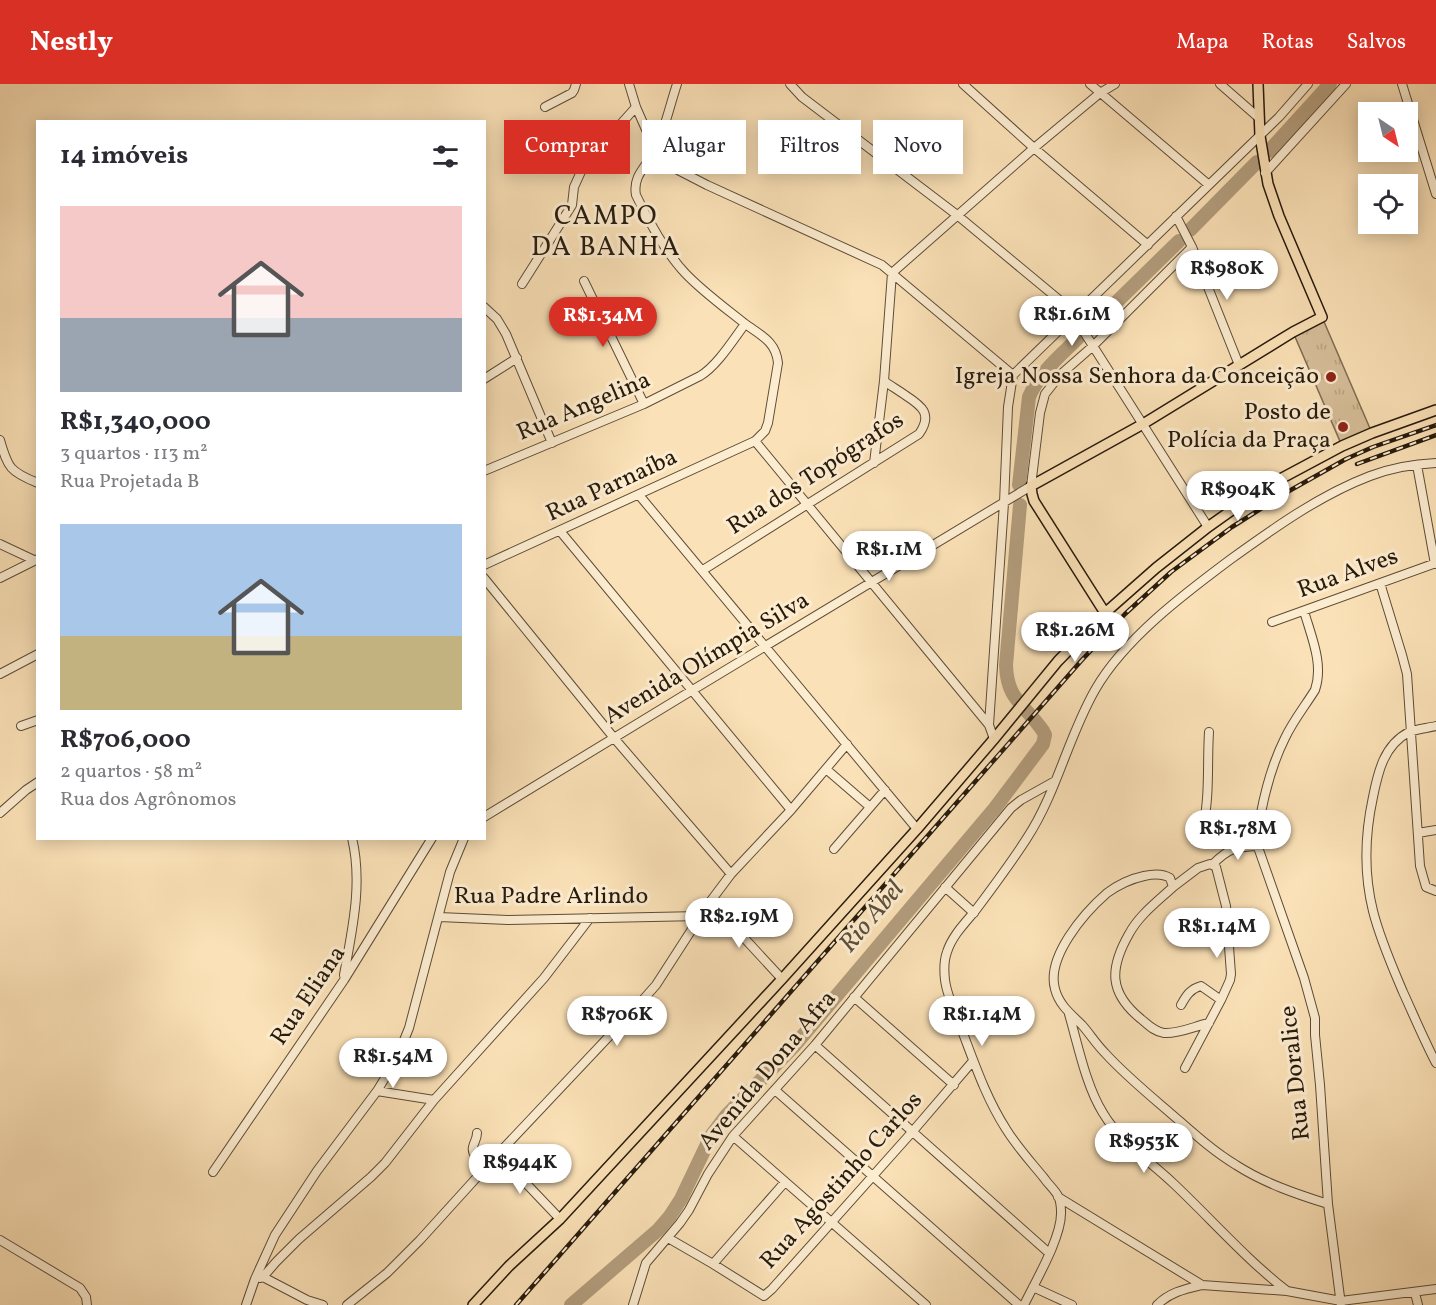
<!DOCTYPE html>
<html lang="pt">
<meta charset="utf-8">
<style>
:root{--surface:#fff;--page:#f7f7f7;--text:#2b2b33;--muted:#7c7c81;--accent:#d93025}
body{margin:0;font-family:Vollkorn,serif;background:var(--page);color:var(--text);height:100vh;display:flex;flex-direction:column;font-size:22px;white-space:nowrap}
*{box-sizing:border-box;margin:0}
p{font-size:20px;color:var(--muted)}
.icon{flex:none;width:33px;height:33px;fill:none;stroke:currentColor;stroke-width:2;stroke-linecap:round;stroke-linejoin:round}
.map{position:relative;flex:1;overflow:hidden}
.drawer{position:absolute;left:36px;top:36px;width:450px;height:720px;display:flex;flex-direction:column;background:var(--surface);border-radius:0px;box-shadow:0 3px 15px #0003}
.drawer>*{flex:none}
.guide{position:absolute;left:504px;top:36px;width:570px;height:54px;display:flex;gap:12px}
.needle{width:39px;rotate:145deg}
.controls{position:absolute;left:1358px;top:18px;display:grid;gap:12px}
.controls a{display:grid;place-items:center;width:60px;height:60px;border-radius:0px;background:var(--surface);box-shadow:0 3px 15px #0003;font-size:30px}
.price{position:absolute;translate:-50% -51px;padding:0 14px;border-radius:21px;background:#fff;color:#222;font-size:20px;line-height:39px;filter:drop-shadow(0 2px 3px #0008)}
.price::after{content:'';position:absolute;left:50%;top:36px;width:18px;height:14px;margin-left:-9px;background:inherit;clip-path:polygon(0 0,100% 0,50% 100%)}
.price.on{background:var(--accent);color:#fff}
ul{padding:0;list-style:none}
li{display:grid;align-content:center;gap:12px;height:318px;padding:0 24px}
li span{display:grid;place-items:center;height:186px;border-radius:0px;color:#555}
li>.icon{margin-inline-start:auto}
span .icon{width:108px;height:108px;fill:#fffc;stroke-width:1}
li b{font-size:26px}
h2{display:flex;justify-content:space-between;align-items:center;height:72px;padding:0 24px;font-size:26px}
.chip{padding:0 21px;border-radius:0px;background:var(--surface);box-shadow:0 3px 15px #0003;font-size:21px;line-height:54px}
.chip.on{background:var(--accent);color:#fff}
header{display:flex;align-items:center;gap:36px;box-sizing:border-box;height:84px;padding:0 30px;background:var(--accent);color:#fff}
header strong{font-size:28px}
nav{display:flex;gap:33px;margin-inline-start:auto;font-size:21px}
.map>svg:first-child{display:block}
.park{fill:url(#park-tufts);stroke:#7f6c53;stroke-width:1.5}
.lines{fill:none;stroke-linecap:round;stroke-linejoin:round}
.river{stroke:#b39d7d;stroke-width:14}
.minor-casing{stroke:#5c4c37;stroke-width:10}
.major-casing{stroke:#271a0c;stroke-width:12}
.minor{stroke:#fcecd0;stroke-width:8}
.major{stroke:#fbe1b7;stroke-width:9}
.rail-casing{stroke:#271a0c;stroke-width:4.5}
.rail{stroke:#fcecd0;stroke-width:2;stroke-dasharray:7;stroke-linecap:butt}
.poi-dot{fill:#8f2418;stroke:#fcecd0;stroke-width:2}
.labels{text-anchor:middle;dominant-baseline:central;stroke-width:6;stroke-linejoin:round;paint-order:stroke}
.poi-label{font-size:24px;fill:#271a0c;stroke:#fcecd0;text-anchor:end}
.street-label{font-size:24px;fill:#271a0c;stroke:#fcecd0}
.water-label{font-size:26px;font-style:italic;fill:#5f4e39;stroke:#fcecd0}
.quarter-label{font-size:27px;letter-spacing:1.5px;fill:#271a0c;stroke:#fcecd0}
</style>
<header>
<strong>Nestly</strong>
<nav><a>Mapa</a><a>Rotas</a><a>Salvos</a></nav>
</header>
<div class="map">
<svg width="1436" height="1221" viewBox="0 0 1436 1221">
<defs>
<pattern id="park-tufts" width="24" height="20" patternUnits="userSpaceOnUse" patternTransform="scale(1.5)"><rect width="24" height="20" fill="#d7bf9a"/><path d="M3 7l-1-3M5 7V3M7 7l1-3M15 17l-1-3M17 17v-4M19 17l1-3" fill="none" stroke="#b9a484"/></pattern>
</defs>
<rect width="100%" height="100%" fill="#fbe1b7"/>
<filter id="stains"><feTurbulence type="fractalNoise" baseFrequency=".00333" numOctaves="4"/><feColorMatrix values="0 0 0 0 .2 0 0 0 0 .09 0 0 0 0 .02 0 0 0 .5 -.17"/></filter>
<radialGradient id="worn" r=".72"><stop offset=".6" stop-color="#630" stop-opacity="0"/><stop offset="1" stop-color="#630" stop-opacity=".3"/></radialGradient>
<path class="park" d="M 1322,233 L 1372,349 L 1342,362 L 1293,248 Z"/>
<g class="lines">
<path class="river" d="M 1269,67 L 1330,0
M 1190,146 L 1257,78
M 1089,245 L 1179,157
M 1019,401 L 1029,313 C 1039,289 1060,272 1078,254
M 571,1221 L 658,1146 L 670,1132 L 681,1115 L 711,1052 L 726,1032 L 795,961 L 995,724 L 1043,660 L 1045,651 L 1043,647 C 1025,620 1007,617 1006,581 L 1020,421"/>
<defs>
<path id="minor" d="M 629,0 L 636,23 L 655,66 L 668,80 L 674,84 L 707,101 L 882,181 L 1013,291
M 790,0 L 802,13 L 957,131 L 1063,219 L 1070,226 L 1093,262 L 1208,443
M 963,0 L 1034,64 L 1148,161
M 1090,0 L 1209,101
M 1220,0 L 1259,34
M 1402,0 L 1436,110
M 545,23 L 572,9 L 574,6 L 576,0
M 1265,89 L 1346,0
M 1176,132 L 1192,163 L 1239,281
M 584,197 L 644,320
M 522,200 L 572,121 L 574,103 L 584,81 L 636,23
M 484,223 L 497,235 L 506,250 L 552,359
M 484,295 L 517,274
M 0,356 C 8,384 10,388 38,399
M 755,357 L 989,641 L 994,655
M 874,379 L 884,297 L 892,189 L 1034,64 L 1100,9 L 1115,0
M 1417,381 L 1435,480
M 484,387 L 644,320 L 700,292 C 717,282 733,256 745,240
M 639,411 L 917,745
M 560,447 L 791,726
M 0,460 L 34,476
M 484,481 L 755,357 L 765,347 L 768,339 L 778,279 C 776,257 760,251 744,239 C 724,223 702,207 685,189 C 667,170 647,135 636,111 C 632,90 649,81 656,64 C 665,44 670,21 677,0
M 703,486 L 919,350 C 933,330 922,322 905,311 C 898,306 891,302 884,297
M 0,494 L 38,475
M 484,494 L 614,654 L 731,790
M 1380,499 L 1402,571 L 1407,590 L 1420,782 L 1426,803 L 1436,807
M 1304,527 C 1311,552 1324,580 1315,606 C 1305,622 1293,637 1285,654 C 1273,678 1266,703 1261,729 C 1259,742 1255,754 1259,766 L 1304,894 L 1315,934 L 1315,951 L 1320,1001 L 1328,1120 L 1341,1221
M 1272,538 L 1436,479
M 0,590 L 38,570
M 989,641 L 1004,419 L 1008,323 L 1013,291 L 1279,33 L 1308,0
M 21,642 L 38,636
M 1436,642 C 1428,644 1417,645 1409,648 C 1384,661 1378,688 1373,713 C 1365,750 1364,791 1373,827 C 1380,855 1392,882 1403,908 C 1414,932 1424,956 1436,979
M 1209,648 C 1207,680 1210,711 1203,743 L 1206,750 L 1210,752 L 1240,753 L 1257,751
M 826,685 L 870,723
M 0,729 L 26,706 L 38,698
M 484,733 L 691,607 L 1031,402 L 1040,329 L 1045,310 L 1060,291 L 1093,262 L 1192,163
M 1418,749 L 1436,746
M 834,765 L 885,706
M 1213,780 C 1229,764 1235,763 1257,762
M 945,803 L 974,829
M 1173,803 L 1198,784 L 1210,780 L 1216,783 L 1226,822 L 1231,890 L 1230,896 L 1221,916 L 1185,984
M 707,822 L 734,843 L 782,895
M 439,833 L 508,836 L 700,832
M 344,891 C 352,846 363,800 352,754
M 854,913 L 954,1001
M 1181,921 C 1186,912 1190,905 1201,902 L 1221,916
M 1069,930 C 1078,961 1086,1002 1103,1029 C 1120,1058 1150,1077 1174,1100 C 1212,1136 1246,1175 1287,1207
M 1209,939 C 1195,942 1179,950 1164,949 C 1155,948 1148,941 1141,935 C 1109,909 1109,885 1129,850 C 1139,831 1158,817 1173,803 L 1170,794 C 1162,789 1153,790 1144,792 C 1130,795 1118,801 1107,809 C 1084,829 1046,873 1055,905 C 1059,921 1071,930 1082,941 C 1090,950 1096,960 1105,969 C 1124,990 1147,1009 1168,1027 C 1190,1046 1211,1066 1236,1081 C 1264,1099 1296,1110 1328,1120
M 815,961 L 1049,1169
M 775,1006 L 1019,1221
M 377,1007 L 434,1016
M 477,1049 C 477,1055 474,1058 473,1063 C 471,1072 482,1078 487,1083
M 733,1052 L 926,1221
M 498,1070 L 560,1135
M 213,1088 L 344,896 L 432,754
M 1058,1113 L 1202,1201 L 1287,1207 L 1341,1217 L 1436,1205
M 668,1154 L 713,1180 L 764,1212 L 772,1205 L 913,1047 L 973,977
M 0,1156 L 80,1204 L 86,1213 L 87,1221
M 713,1180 L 785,1098
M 263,1193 L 276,1178 L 299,1155 L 371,1093 L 385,1079 L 434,1016 L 544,894 L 590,834
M 260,1194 L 263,1193 L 307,1216 L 323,1221
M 1033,1203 L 1072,1221
M 1415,1209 L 1418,1221
M 246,1221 L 255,1195 L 275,1151 L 317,1087 L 377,1007 L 396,976 L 409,944 L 450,788 L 464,754
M 347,1221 L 387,1189 L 420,1156 L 498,1070 L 633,927 L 656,901 L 707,822 L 731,790 L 791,726 L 847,660
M 633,1221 L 646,1179 L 680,1139 L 689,1126 L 708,1090 L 733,1052 L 815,961 L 1011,724 L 1021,716 L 1055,697
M 1024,1221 C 1035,1198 1062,1153 1061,1128 C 1061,1123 1060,1116 1058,1112 C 1055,1106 1048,1100 1044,1094 C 1031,1078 1017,1063 1006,1045 C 986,1014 974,978 961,944 C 955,928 947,912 945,896 C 944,887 944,876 947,868 C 952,852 965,839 975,827 C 993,803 1011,779 1027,754 C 1057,708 1068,653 1095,606 C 1124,555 1184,510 1231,475 C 1274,444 1320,411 1370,392 C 1391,384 1414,380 1436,379
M 1157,1221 C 1170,1208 1185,1205 1202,1201"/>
<path id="major" d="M 1105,529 L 1034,417 L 1032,410 L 1031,402 L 1143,340 L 1293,248 L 1322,233 L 1279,132 L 1268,100 L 1260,52 L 1258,0
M 473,1221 L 509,1182 L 560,1135 L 782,895 L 917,745 L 994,655 L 1058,577 L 1105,529 L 1156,484 L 1208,443 L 1256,409 L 1284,393 L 1342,362 L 1372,349 L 1436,326"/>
</defs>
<use href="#minor" class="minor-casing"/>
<use href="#major" class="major-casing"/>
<use href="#minor" class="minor"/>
<use href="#major" class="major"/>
<defs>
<path id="rail" d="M 1357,380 L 1436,351
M 516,1221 L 1081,577 L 1125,530 L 1171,488 L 1232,443 L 1289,407 L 1346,375 L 1373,363 L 1436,341"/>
</defs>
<use href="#rail" class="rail-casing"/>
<use href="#rail" class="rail"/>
</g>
<g class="poi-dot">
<circle cx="1331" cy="293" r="6"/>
<circle cx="1343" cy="343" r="6"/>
</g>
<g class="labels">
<g class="poi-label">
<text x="1319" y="293">Igreja Nossa Senhora da Conceição</text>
<text x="1331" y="329">Posto de<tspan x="1331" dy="28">Polícia da Praça</tspan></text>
</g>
<g class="street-label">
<text transform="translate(584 323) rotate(-23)">Rua Angelina</text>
<text transform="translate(816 390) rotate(-33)">Rua dos Topógrafos</text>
<text transform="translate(612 402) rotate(-25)">Rua Parnaíba</text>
<text transform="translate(1348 490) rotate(-20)">Rua Alves</text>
<text transform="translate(707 575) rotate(-31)">Avenida Olímpia Silva</text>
<text x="551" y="813">Rua Padre Arlindo</text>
<text transform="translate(309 912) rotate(-56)">Rua Eliana</text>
<text transform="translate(768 987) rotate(-50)">Avenida Dona Afra</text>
<text transform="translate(1296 989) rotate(-96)">Rua Doralice</text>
<text transform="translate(842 1097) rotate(-48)">Rua Agostinho Carlos</text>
</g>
<g class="water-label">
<text transform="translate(872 833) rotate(-50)">Rio Abel</text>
</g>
<g class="quarter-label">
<text x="606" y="133">CAMPO<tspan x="606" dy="31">DA BANHA</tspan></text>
</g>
</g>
<rect width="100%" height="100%" filter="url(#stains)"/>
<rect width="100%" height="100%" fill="url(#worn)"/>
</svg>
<div class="controls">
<a><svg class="needle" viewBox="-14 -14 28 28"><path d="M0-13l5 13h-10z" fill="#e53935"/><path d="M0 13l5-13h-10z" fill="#7c7c81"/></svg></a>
<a><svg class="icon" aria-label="locate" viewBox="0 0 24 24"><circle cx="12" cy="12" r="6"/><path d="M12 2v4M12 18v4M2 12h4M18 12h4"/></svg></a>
</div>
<b class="price" style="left:1227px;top:217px">R$980K</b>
<b class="price" style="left:1072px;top:263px">R$1.61M</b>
<b class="price on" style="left:603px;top:264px">R$1.34M</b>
<b class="price" style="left:1238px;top:438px">R$904K</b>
<b class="price" style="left:889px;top:498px">R$1.1M</b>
<b class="price" style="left:1075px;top:579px">R$1.26M</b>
<b class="price" style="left:1238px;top:777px">R$1.78M</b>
<b class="price" style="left:739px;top:865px">R$2.19M</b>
<b class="price" style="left:1217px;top:875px">R$1.14M</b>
<b class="price" style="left:617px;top:963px">R$706K</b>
<b class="price" style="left:982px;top:963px">R$1.14M</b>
<b class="price" style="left:393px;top:1005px">R$1.54M</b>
<b class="price" style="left:1144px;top:1090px">R$953K</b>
<b class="price" style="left:520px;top:1111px">R$944K</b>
<div class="guide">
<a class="chip on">Comprar</a>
<a class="chip">Alugar</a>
<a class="chip">Filtros</a>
<a class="chip">Novo</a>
</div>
<section class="drawer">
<h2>14 imóveis<svg class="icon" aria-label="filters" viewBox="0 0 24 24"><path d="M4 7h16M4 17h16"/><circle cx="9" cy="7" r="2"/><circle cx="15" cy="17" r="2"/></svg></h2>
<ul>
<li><span style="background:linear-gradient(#f6c9c9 60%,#9aa5b1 0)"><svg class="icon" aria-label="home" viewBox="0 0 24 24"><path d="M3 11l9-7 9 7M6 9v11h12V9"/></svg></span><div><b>R$1,340,000</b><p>3 quartos · 113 m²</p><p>Rua Projetada B</p></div></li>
<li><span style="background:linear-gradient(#a9c7e8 60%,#c2b280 0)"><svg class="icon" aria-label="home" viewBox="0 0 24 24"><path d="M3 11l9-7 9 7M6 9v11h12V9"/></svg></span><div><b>R$706,000</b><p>2 quartos · 58 m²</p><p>Rua dos Agrônomos</p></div></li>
</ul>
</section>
</div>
